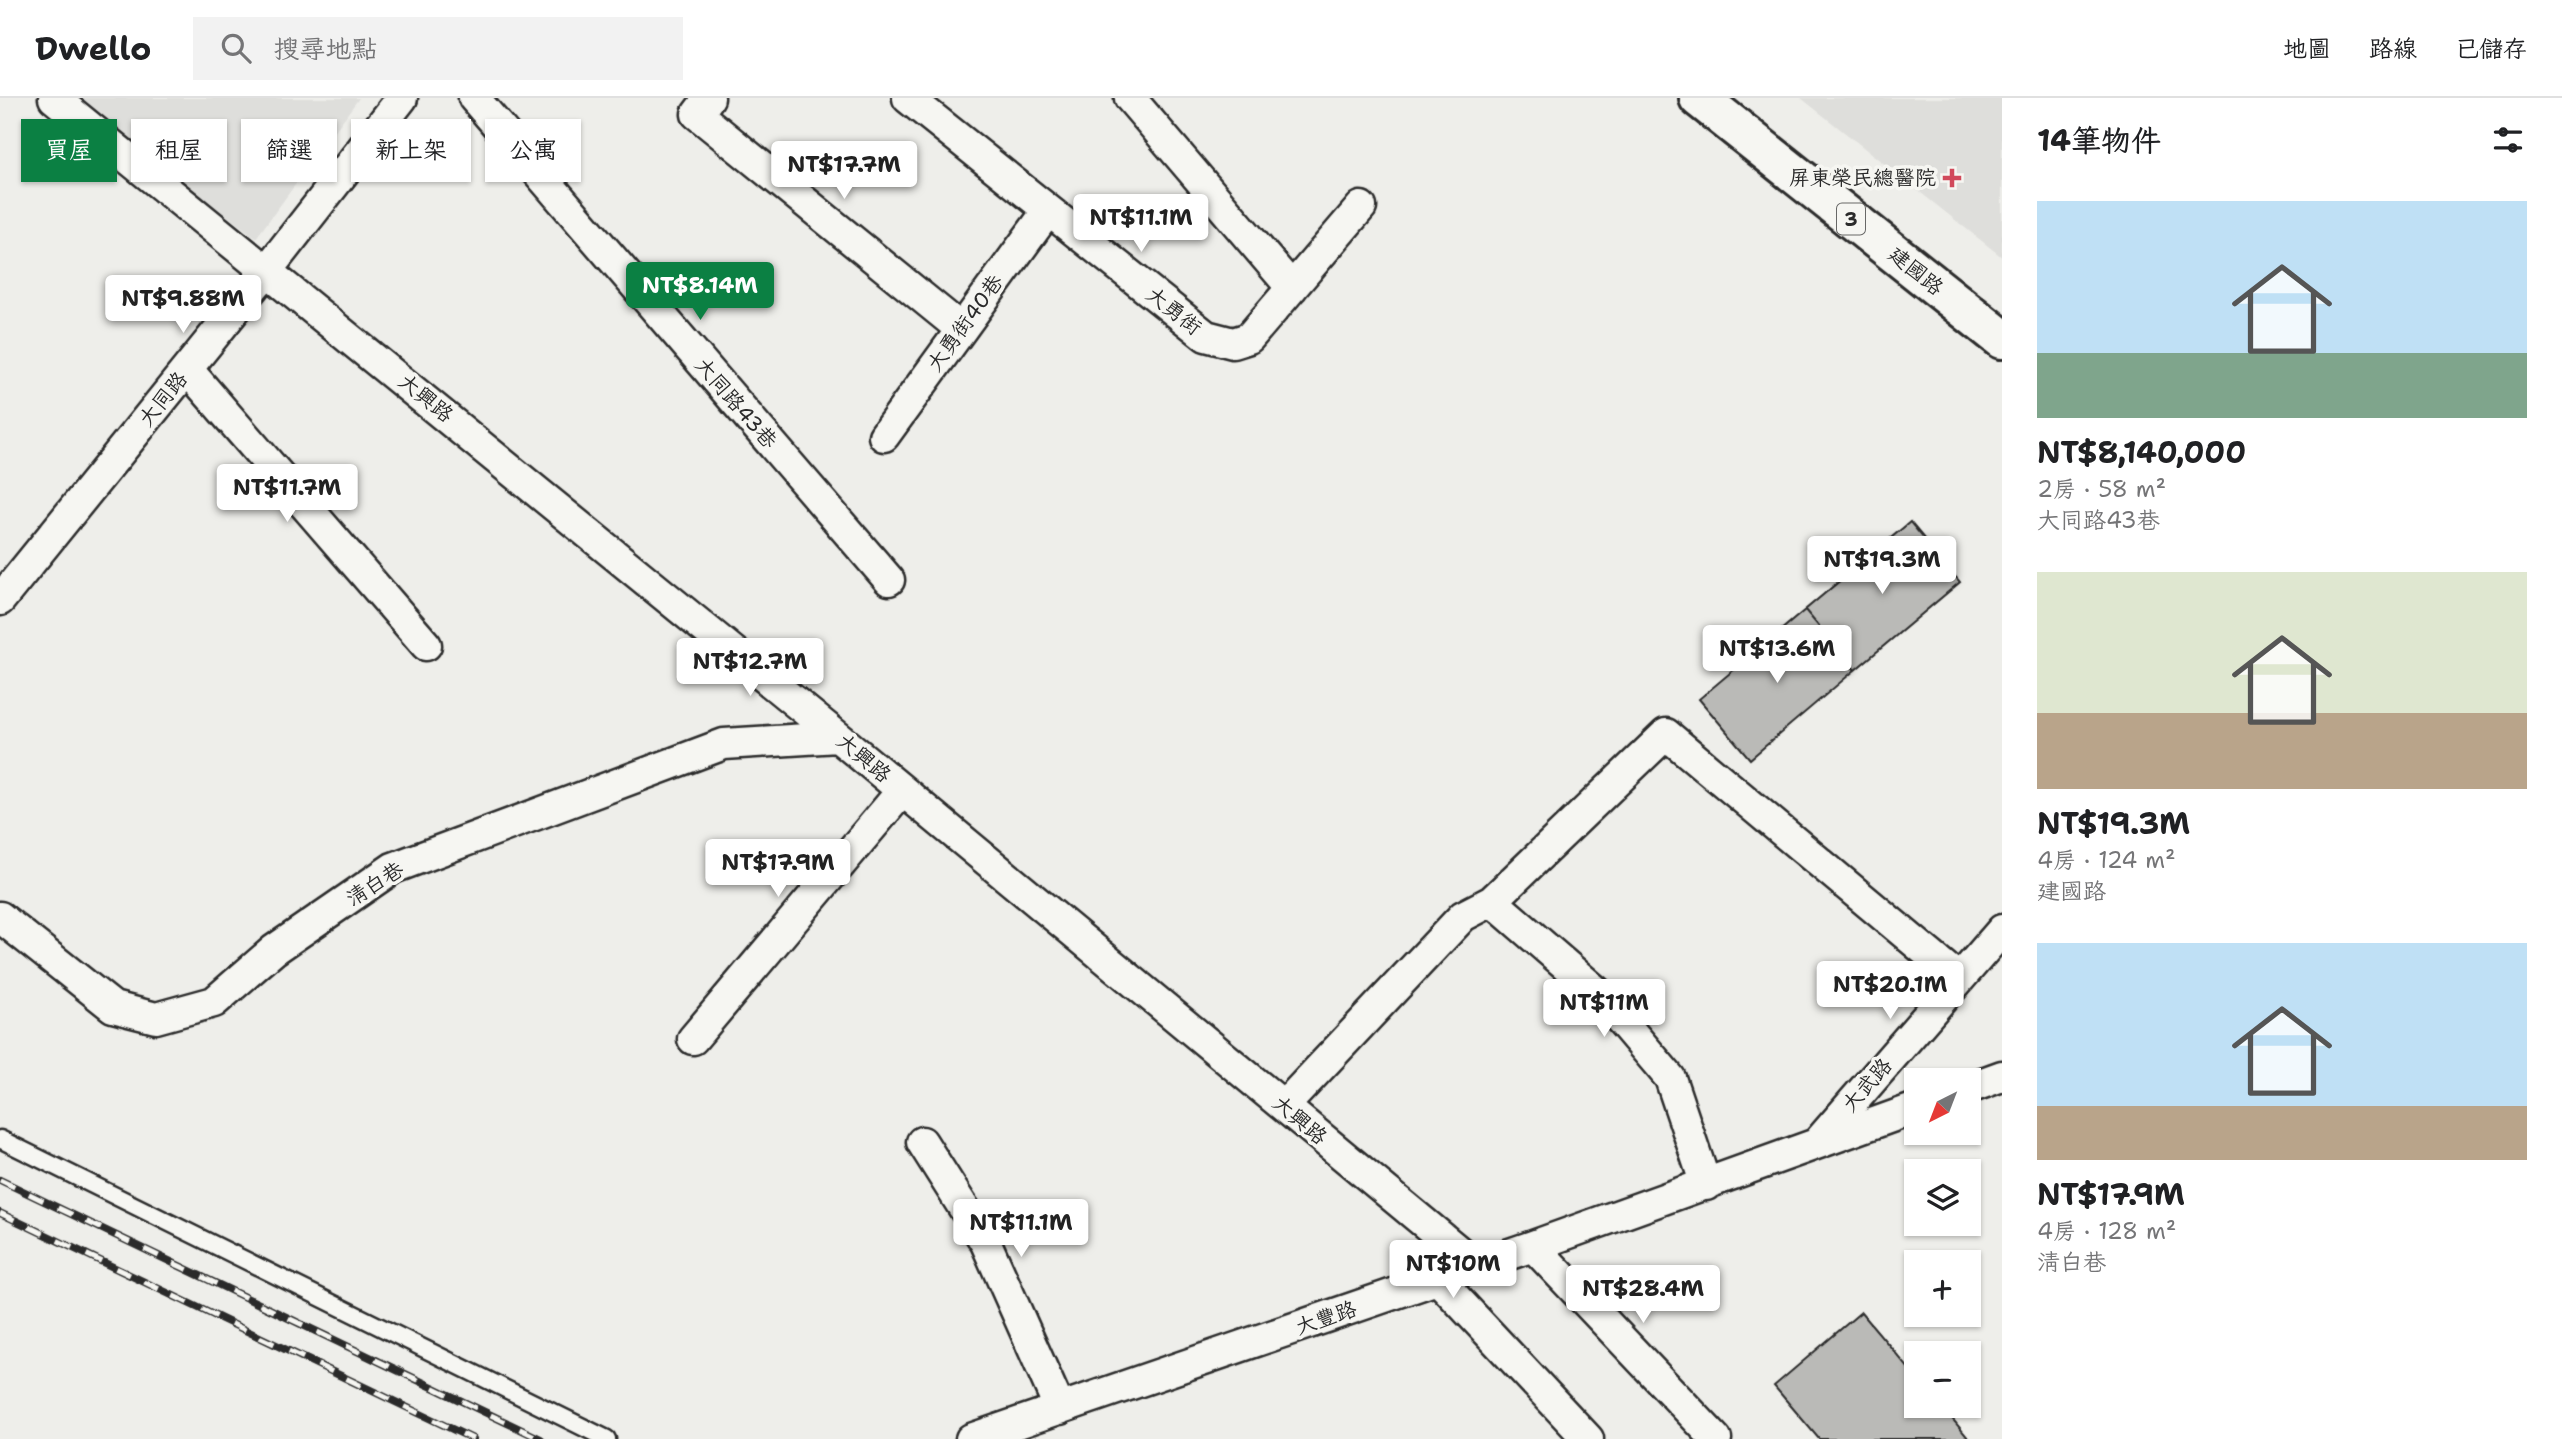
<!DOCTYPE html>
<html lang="zh-TW">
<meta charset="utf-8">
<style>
:root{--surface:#fff;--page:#f2f2f2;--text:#202124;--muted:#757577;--line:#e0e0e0;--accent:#0b8043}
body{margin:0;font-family:"Shantell Sans","LXGW WenKai TC",sans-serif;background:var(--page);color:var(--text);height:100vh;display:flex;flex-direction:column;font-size:26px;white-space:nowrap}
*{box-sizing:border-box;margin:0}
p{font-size:23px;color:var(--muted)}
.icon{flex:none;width:38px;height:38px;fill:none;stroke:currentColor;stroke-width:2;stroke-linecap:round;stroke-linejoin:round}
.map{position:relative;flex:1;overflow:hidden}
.panel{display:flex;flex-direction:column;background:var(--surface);width:560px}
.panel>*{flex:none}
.guide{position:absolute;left:21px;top:21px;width:665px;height:63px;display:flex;gap:14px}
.needle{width:46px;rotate:222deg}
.tools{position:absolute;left:1904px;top:970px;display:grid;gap:14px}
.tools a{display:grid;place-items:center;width:77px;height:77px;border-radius:0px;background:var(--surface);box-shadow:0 2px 5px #0004;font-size:35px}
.price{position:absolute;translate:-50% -60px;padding:0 16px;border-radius:7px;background:#fff;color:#222;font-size:23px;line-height:46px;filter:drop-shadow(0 2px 4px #0008)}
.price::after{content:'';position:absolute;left:50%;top:42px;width:21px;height:16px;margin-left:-10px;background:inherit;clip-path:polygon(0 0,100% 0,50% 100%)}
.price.selected{background:var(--accent);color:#fff}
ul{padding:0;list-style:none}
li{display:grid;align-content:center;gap:14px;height:371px;padding:0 35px}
li span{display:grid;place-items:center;height:217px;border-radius:0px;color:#555}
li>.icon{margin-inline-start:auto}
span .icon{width:126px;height:126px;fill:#fffc;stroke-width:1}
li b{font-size:30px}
h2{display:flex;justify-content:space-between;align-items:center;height:84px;padding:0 35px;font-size:30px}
.tag{padding:0 24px;border-radius:0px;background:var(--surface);box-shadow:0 2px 5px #0004;font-size:24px;line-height:63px}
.tag.selected{background:var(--accent);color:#fff}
header{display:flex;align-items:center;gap:42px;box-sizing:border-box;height:98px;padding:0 35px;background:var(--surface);border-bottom:2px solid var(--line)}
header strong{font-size:33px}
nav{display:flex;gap:38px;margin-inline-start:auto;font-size:24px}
.search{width:490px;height:63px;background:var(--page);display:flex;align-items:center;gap:18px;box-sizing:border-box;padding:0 24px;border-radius:0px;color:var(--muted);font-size:26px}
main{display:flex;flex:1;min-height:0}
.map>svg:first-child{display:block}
.built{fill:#dededb}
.building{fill:#babab7;stroke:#2b2b2b;stroke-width:2}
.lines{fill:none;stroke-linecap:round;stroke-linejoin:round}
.service-casing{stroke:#2b2b2b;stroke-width:21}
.minor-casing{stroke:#2b2b2b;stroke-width:35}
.primary-casing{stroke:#2b2b2b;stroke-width:44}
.service{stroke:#f6f6f2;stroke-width:16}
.minor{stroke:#f6f6f2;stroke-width:30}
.primary{stroke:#f6f6f2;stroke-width:38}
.rail-casing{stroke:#2b2b2b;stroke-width:8}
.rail{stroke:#f6f6f2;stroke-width:5;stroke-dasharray:16;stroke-linecap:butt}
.poi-dot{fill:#d1495b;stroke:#f6f6f2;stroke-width:2.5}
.labels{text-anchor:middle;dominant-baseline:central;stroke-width:7;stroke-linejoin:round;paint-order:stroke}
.shield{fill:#f6f6f2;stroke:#686867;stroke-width:2}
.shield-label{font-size:19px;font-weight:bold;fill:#2b2b2b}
.poi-label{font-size:21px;fill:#2b2b2b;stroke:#f6f6f2;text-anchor:end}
.street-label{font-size:21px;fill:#2b2b2b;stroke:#f6f6f2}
</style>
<header>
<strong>Dwello</strong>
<div class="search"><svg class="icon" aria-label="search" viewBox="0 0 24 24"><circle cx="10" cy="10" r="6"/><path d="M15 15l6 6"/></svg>搜尋地點</div>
<nav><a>地圖</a><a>路線</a><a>已儲存</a></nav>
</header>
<main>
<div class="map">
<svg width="2002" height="1341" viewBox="0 0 2002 1341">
<rect width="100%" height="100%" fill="#eeeeea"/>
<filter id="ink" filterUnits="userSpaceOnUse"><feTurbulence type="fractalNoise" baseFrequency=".0143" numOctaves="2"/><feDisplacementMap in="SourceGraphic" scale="14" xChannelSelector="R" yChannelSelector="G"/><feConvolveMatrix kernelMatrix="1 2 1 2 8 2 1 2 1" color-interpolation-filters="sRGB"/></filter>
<g filter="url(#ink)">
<path class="built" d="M 74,0 L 359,0 L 256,140 Z
M 1801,0 L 2002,0 L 2002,159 Z"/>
<path class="building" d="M 1910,424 L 1960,484 L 1855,572 L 1805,512 Z
M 1805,512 L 1855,572 L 1750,661 L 1699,601 Z
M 1861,1214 L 1916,1279 L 1916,1307 L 1941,1307 L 1969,1341 L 1819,1341 L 1774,1288 Z"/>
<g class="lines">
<defs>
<path id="service" d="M 0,1041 L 607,1341"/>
<path id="minor" d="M 54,0 L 838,639 L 1474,1166
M 474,0 L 889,482
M 709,0 L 697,16 L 960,230
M 908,0 L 1206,238 L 1233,245 L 1249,240 L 1361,109
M 1130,0 L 1292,190
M 187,271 L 426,547
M 884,338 L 1047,114
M 0,502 L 268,171 L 402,0
M 1492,803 L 1597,894 L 1670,980 L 1706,1087
M 0,819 L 113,909 L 156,920 L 214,904 L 274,852 L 393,770 L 724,646 L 838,639
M 693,941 L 902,693
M 1969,990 L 2002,978
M 1284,1008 L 1463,818 L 1492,803 L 1666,636 L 1959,881
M 1819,1043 L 2002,832
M 922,1044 L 986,1145 L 1060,1311
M 1533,1148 L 1716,1341
M 1438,1181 L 1588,1341
M 971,1341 L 1533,1148 L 1916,1010"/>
<path id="primary" d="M 1699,0 L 2002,241"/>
</defs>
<use href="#service" class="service-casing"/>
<use href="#minor" class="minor-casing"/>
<use href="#primary" class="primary-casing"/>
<use href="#service" class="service"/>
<use href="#minor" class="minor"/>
<use href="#primary" class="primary"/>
<defs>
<path id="rail" d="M 0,1082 L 541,1341
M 0,1115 L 473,1341"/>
</defs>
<use href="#rail" class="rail-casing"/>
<use href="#rail" class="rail"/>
</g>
</g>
<path class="poi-dot" d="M1948.5 69.5h7v7h7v7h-7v7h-7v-7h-7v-7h7z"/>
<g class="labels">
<rect class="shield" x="1837" y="105.5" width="28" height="31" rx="5"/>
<g class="shield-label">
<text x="1851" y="121">3</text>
</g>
<g class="poi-label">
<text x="1936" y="80">屏東榮民總醫院</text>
</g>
<g class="street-label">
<text transform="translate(1916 173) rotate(39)">建國路</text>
<text transform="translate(1174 213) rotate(38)">大勇街</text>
<text transform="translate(965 225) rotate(-54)">大勇街40巷</text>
<text transform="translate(426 300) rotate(39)">大興路</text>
<text transform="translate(163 301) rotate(-51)">大同路</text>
<text transform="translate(736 305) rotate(49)">大同路43巷</text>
<text transform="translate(864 660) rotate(40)">大興路</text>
<text transform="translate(375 786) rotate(-32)">清白巷</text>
<text transform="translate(1867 987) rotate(-49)">大武路</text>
<text transform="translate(1300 1022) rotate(40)">大興路</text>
<text transform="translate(1326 1220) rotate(-19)">大豐路</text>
</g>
</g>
</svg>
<div class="tools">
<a><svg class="needle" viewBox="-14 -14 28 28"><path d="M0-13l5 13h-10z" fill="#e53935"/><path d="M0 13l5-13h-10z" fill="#757577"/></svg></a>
<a><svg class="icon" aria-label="layers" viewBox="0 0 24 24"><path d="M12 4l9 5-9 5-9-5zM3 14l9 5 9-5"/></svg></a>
<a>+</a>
<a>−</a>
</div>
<b class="price" style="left:844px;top:103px">NT$17.7M</b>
<b class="price" style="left:1141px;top:156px">NT$11.1M</b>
<b class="price selected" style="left:700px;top:224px">NT$8.14M</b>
<b class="price" style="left:183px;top:237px">NT$9.88M</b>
<b class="price" style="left:287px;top:426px">NT$11.7M</b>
<b class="price" style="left:1882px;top:498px">NT$19.3M</b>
<b class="price" style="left:1777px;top:587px">NT$13.6M</b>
<b class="price" style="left:750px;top:600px">NT$12.7M</b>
<b class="price" style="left:778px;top:801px">NT$17.9M</b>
<b class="price" style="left:1890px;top:923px">NT$20.1M</b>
<b class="price" style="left:1604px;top:941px">NT$11M</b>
<b class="price" style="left:1021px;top:1161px">NT$11.1M</b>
<b class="price" style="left:1453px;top:1202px">NT$10M</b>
<b class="price" style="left:1643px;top:1227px">NT$28.4M</b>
<div class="guide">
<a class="tag selected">買屋</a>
<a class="tag">租屋</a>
<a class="tag">篩選</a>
<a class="tag">新上架</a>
<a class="tag">公寓</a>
</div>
</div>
<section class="panel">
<h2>14筆物件<svg class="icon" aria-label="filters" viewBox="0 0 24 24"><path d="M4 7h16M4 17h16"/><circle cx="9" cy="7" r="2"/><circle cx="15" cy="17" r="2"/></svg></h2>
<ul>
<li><span style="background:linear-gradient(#bfe0f5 70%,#7fa58c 0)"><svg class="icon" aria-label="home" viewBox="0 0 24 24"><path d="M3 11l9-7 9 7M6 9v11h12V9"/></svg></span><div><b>NT$8,140,000</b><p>2房 · 58 m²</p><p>大同路43巷</p></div></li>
<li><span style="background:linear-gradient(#dfe7d0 65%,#b9a48a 0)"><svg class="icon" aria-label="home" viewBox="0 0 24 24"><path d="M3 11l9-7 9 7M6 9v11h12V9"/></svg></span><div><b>NT$19.3M</b><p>4房 · 124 m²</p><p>建國路</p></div></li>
<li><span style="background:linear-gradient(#bfe0f5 75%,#b9a48a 0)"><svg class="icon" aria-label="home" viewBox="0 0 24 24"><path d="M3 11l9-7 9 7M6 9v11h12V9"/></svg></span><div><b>NT$17.9M</b><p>4房 · 128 m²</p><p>清白巷</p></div></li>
</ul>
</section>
</main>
